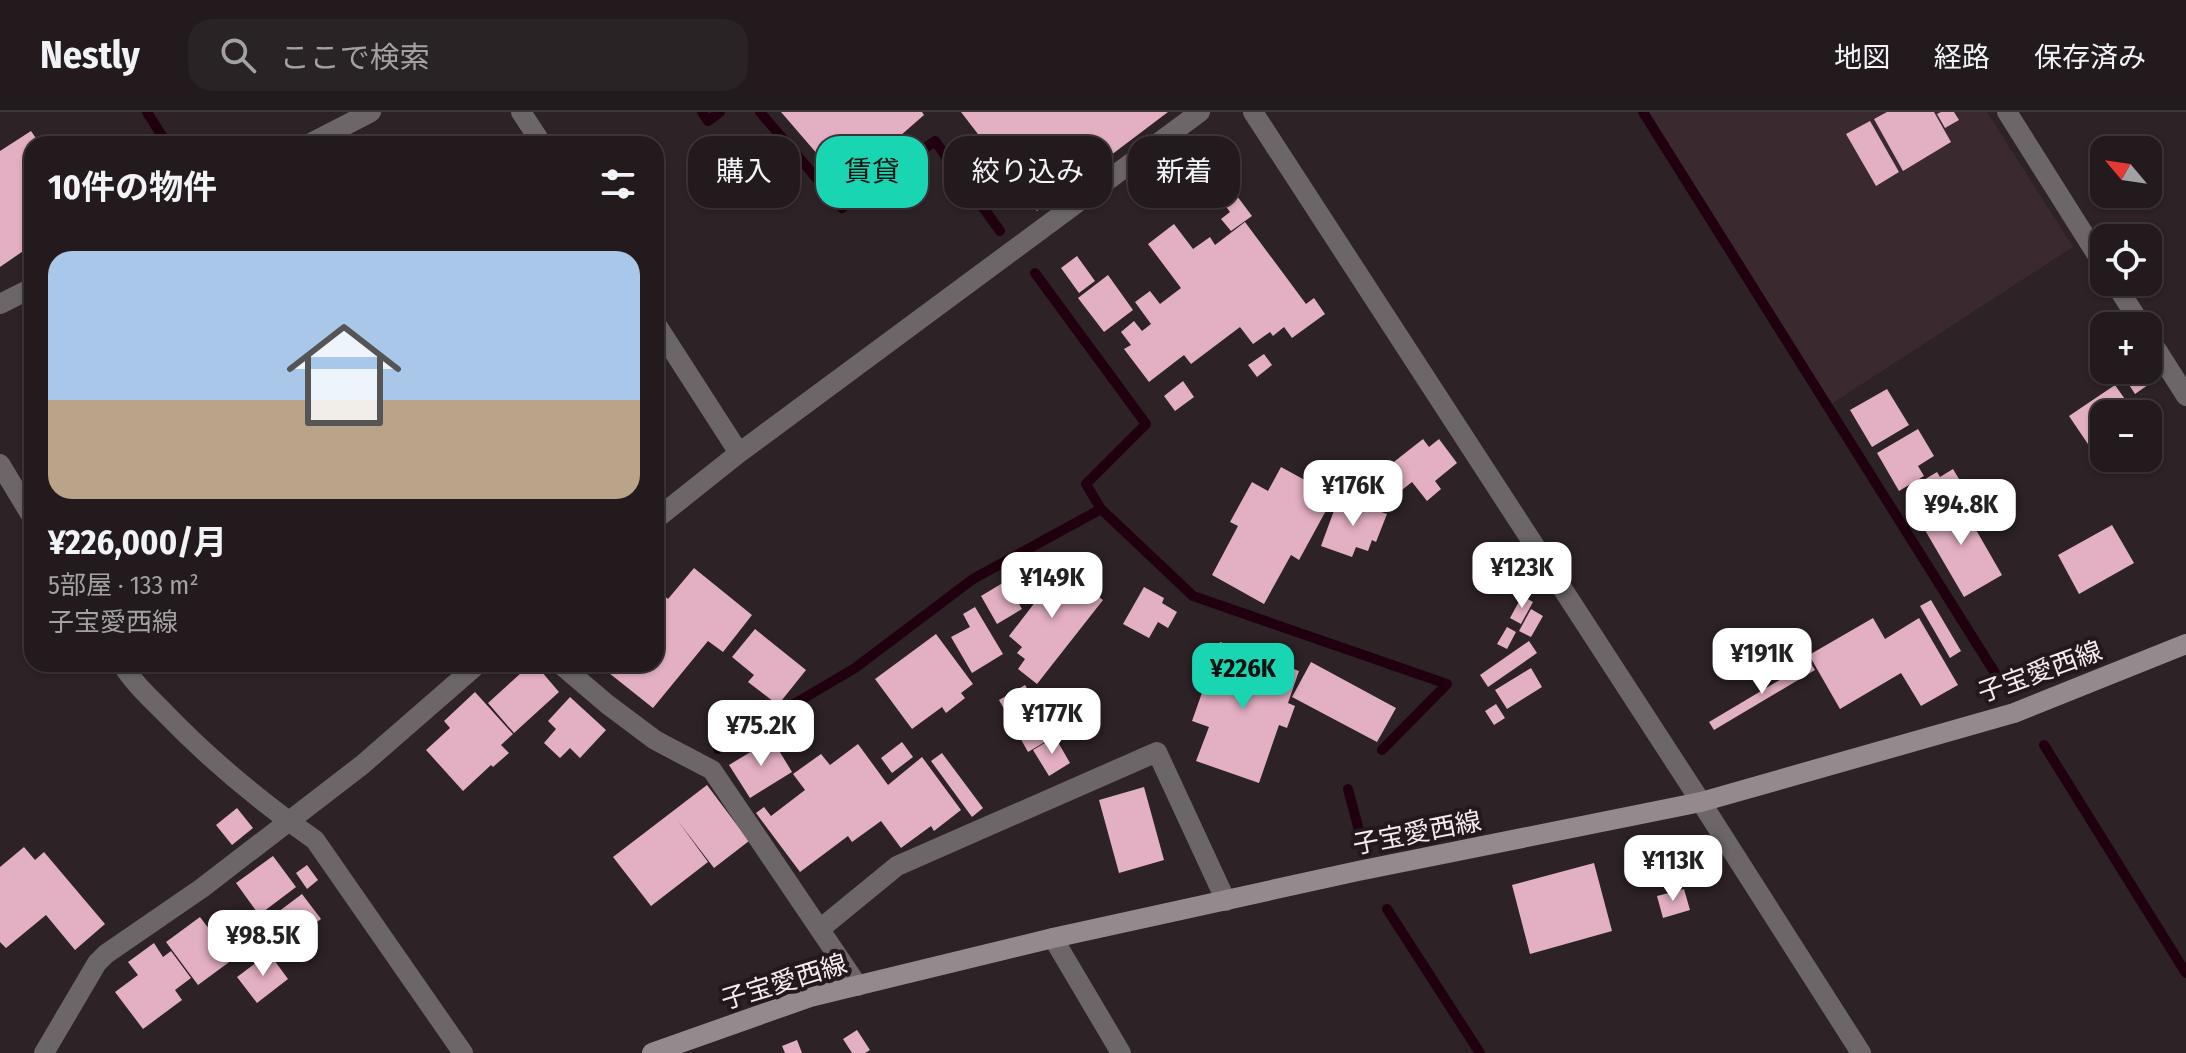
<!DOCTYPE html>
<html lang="ja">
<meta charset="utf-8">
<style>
:root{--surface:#221a1c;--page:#2a2325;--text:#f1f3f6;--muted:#a2a1a3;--line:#3f383b;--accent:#1ad5b2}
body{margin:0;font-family:"Fira Sans Condensed","Noto Sans JP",sans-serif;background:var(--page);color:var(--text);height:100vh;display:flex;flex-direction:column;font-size:30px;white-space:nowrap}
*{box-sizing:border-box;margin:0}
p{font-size:26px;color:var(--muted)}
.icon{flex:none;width:44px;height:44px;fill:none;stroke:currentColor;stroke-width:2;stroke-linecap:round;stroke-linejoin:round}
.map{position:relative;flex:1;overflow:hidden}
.drawer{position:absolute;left:24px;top:24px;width:640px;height:536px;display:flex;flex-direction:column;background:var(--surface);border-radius:24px;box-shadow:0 2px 6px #0004,0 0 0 2px var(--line)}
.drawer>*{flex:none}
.guide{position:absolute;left:688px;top:24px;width:760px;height:72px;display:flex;gap:16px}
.needle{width:52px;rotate:299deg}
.tools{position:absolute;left:2090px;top:24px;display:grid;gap:16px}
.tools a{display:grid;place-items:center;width:72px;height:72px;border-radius:16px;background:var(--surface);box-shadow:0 2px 6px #0004,0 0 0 2px var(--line);font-size:40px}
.price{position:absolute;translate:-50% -68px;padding:0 18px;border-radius:16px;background:#fff;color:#222;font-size:26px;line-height:52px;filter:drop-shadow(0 2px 4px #0008)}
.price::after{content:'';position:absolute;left:50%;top:48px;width:24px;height:18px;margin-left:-12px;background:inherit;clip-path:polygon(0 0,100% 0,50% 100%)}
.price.current{background:var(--accent);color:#111}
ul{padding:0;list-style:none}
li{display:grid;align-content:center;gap:16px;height:424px;padding:0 24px}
li span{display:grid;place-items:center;height:248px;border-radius:24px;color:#555}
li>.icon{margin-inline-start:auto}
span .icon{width:144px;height:144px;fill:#fffc;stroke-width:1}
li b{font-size:34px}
h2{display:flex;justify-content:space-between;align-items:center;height:96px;padding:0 24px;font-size:34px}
.tag{padding:0 28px;border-radius:24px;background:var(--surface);box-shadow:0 2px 6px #0004,0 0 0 2px var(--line);font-size:28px;line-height:72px}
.tag.current{background:var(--accent);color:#111}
header{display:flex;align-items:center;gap:48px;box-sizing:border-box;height:112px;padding:0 40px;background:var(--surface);border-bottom:2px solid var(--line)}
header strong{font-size:38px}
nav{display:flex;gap:44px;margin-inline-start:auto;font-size:28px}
.search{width:560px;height:72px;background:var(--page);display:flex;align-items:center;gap:20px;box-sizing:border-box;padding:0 28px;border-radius:24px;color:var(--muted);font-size:30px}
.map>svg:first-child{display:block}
.built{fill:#3b2930}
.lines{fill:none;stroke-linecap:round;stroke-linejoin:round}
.stream{stroke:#20000e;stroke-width:10}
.building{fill:#e3afc2}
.minor{stroke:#6c6668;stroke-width:20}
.tertiary{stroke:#6c6668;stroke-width:20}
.secondary{stroke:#948a8e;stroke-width:20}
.labels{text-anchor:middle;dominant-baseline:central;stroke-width:8;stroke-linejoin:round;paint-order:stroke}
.street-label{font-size:26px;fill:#f4ecef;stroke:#23181c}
</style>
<header>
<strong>Nestly</strong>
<div class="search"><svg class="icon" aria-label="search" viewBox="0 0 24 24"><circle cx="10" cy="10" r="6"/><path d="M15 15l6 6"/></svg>ここで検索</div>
<nav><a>地図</a><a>経路</a><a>保存済み</a></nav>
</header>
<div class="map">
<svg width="2186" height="941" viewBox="0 0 2186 941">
<rect width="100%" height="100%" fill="#2d2226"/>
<path class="built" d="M 1642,0 L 1987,0 L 2073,135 L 1828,294 Z"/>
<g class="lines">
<path class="stream" d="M 147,0 L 167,32
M 702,0 L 708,9 L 720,0
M 760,0 L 842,96 L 935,29 L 1000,119
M 1643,0 L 2000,569
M 1035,161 L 1146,312 L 1086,372 L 1101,397 L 1193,484 L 1447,572 L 1382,638
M 2044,633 L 2186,861
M 718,637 L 855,556 L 973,467 L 1101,397
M 1348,677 L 1361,726
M 1387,797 L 1480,941"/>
</g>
<path class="building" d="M 781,0 L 922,0 L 924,3 L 844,73 Z
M 961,0 L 1168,0 L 1037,99 Z
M 1887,0 L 1934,0 L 1951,30 L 1903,59 L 1874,7 Z
M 1941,0 L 1954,0 L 1959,8 L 1945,16 L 1937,2 Z
M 1870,9 L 1899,60 L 1876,74 L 1846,22 Z
M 31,19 L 40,32 L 32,32 L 32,133 L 0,155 L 0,39 Z
M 1198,32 L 1252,104 L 1231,119 L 1221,107 L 1230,100 L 1186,41 Z
M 1245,110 L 1306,192 L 1314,186 L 1325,202 L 1292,226 L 1284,215 L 1273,224 L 1270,220 L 1253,232 L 1240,215 L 1191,252 L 1184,243 L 1149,270 L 1124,237 L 1131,233 L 1121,220 L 1134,209 L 1142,219 L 1151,212 L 1135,190 L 1150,179 L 1160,192 L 1181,176 L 1148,132 L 1174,112 L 1193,137 L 1210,125 L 1215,133 Z
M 1077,144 L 1095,169 L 1079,181 L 1061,156 Z
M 1108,163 L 1133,198 L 1104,220 L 1078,186 Z
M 1264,242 L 1272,253 L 1257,265 L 1248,253 Z
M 2135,258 L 2148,258 L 2155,268 L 2135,282 L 2124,265 Z
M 1183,269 L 1194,285 L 1175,299 L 1164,284 Z
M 2115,273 L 2134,300 L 2131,302 L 2104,302 L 2104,334 L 2094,341 L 2069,304 Z
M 1887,277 L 1909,313 L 1872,335 L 1850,298 Z
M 1918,317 L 1934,344 L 1918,354 L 1924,364 L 1899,379 L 1877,341 Z
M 1423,327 L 1429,335 L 1439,327 L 1457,351 L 1435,369 L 1441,377 L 1427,389 L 1412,370 L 1393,385 L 1376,364 Z
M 1281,355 L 1334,384 L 1299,448 L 1291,443 L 1264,492 L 1212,463 L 1238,414 L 1230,410 L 1252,370 L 1268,379 Z
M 1953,357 L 1968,382 L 1950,391 L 1944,380 L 1932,386 L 1922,369 L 1937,360 L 1940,365 Z
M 1339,385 L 1387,402 L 1376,430 L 1372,428 L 1368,439 L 1356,435 L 1352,445 L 1321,434 Z
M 1945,388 L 1950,396 L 1960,390 L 2002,463 L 1964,485 L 1922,413 L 1930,408 L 1925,399 Z
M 2112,413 L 2134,451 L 2079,482 L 2058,443 Z
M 694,456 L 752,503 L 723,540 L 708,529 L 653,596 L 609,561 L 616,552 L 656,552 L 656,486 L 660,480 L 668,487 Z
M 1062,456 L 1103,488 L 1037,572 L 1018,557 L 1025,547 L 1017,541 L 1022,535 L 1009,524 L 1036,489 L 1023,478 L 1040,457 L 1053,467 Z
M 1006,469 L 1022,497 L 997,512 L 981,484 Z
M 1144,475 L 1164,486 L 1162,491 L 1177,500 L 1168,516 L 1158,510 L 1149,526 L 1123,512 Z
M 1522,484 L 1533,490 L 1521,512 L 1510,506 Z
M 1931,488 L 1961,539 L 1950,546 L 1920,494 Z
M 975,495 L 1003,542 L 972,561 L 951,525 L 970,515 L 963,502 Z
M 1531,497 L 1543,504 L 1531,525 L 1519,519 Z
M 1873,506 L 1885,527 L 1919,506 L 1958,573 L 1921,594 L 1901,561 L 1840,597 L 1809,543 Z
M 1507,515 L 1516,520 L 1507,537 L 1497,532 Z
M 755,517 L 806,558 L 778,593 L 748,570 L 754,563 L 732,545 Z
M 936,522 L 973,572 L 961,581 L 965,586 L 946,601 L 942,595 L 912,617 L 875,567 Z
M 1529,529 L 1537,541 L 1488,575 L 1480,563 Z
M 1220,530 L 1299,559 L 1288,591 L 1295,594 L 1287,616 L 1279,613 L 1259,671 L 1196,649 L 1209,615 L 1192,609 Z
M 1311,550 L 1396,596 L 1377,630 L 1292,585 Z
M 1810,550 L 1815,558 L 1714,618 L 1709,610 Z
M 531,552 L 535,552 L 559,580 L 514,621 L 488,591 Z
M 1531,556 L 1542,575 L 1507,597 L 1495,578 Z
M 1025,573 L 1055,624 L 1028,640 L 999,588 Z
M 475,580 L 513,622 L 501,633 L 509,641 L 493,655 L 491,653 L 463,679 L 426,638 L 450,616 L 444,609 Z
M 570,585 L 606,618 L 580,646 L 570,636 L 560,646 L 544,631 L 556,617 L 548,609 Z
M 1496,592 L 1505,606 L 1494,613 L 1485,599 Z
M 1055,625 L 1070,651 L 1049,664 L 1033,638 Z
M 772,627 L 792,660 L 750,686 L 729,653 Z
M 902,630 L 913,645 L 892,661 L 881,646 Z
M 858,632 L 888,673 L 922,645 L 961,698 L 934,719 L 931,714 L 901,736 L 881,709 L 852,730 L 848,724 L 800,760 L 756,701 L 764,695 L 771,704 L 805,678 L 793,662 L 821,642 L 830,653 Z
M 942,641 L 983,696 L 972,705 L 931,649 Z
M 707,673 L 749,729 L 714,756 L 678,709 L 708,750 L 651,794 L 613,745 Z
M 1144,675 L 1164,748 L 1119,761 L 1099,688 Z
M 237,696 L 253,716 L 232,733 L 216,713 Z
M 24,735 L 35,748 L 44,740 L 105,812 L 75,838 L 46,803 L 6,836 L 0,830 L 0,755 Z
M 273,744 L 296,775 L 259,803 L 236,771 Z
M 1594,751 L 1612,819 L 1530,842 L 1512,773 Z
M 307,753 L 318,768 L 307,777 L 296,761 Z
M 1684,777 L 1690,798 L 1663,806 L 1657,784 Z
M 302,782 L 321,807 L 304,819 L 310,827 L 282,848 L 258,815 Z
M 200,805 L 232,848 L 198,873 L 166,830 Z
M 154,831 L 163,845 L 171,839 L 191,866 L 175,878 L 182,888 L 143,917 L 115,880 L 138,863 L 128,850 Z
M 269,841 L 288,867 L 257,891 L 237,865 Z
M 857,918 L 870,938 L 865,941 L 852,941 L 843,927 Z
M 797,928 L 802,941 L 785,941 L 782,934 Z"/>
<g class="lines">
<path class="minor" d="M 521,0 L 542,32
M 1253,0 L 1701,690
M 2007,0 L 2104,154
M 2114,170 L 2142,214
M 656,212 L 739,341
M 2148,224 L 2186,284
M 0,352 L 32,405
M 656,407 L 739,341 L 1200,0
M 122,552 C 133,570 148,584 163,599 C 208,646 261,690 315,728 L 463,941
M 560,552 L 607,592 L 655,628 L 712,658 L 858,874
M 820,817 L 897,754 L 1157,640 L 1226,789
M 1053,826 L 1121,941
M 44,941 L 97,851 L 106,842 L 202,776 L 362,653 L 478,552"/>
<path class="tertiary" d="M 309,32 L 371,0
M 0,192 L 32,176
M 1701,690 L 1861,941"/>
<path class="secondary" d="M 652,941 L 810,885 L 1053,826 L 1358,759 L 1701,690 L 2014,601 L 2186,532"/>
</g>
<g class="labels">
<g class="street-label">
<text transform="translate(2040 560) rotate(-20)">子宝愛西線</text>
<text transform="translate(1417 721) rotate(-11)">子宝愛西線</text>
<text transform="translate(784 870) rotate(-17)">子宝愛西線</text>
</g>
</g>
</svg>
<div class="tools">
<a><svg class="needle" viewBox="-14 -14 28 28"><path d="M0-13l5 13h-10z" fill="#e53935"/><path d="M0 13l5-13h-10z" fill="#a2a1a3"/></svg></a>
<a><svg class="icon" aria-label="locate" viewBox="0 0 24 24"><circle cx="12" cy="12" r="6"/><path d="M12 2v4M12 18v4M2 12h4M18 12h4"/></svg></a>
<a>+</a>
<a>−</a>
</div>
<b class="price" style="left:1353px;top:416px">¥176K</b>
<b class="price" style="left:1961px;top:435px">¥94.8K</b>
<b class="price" style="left:1522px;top:498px">¥123K</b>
<b class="price" style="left:1052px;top:508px">¥149K</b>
<b class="price" style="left:1762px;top:584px">¥191K</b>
<b class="price current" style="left:1243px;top:599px">¥226K</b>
<b class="price" style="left:1052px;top:644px">¥177K</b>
<b class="price" style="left:761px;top:656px">¥75.2K</b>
<b class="price" style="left:1673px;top:791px">¥113K</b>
<b class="price" style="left:263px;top:866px">¥98.5K</b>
<div class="guide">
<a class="tag">購入</a>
<a class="tag current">賃貸</a>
<a class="tag">絞り込み</a>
<a class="tag">新着</a>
</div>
<section class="drawer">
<h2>10件の物件<svg class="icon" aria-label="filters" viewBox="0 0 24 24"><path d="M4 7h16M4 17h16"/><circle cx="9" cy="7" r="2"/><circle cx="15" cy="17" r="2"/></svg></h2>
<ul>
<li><span style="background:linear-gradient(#a9c7e8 60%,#b9a48a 0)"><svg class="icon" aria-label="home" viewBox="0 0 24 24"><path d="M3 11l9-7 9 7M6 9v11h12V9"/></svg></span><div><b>¥226,000/月</b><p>5部屋 · 133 m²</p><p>子宝愛西線</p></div></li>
</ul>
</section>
</div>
